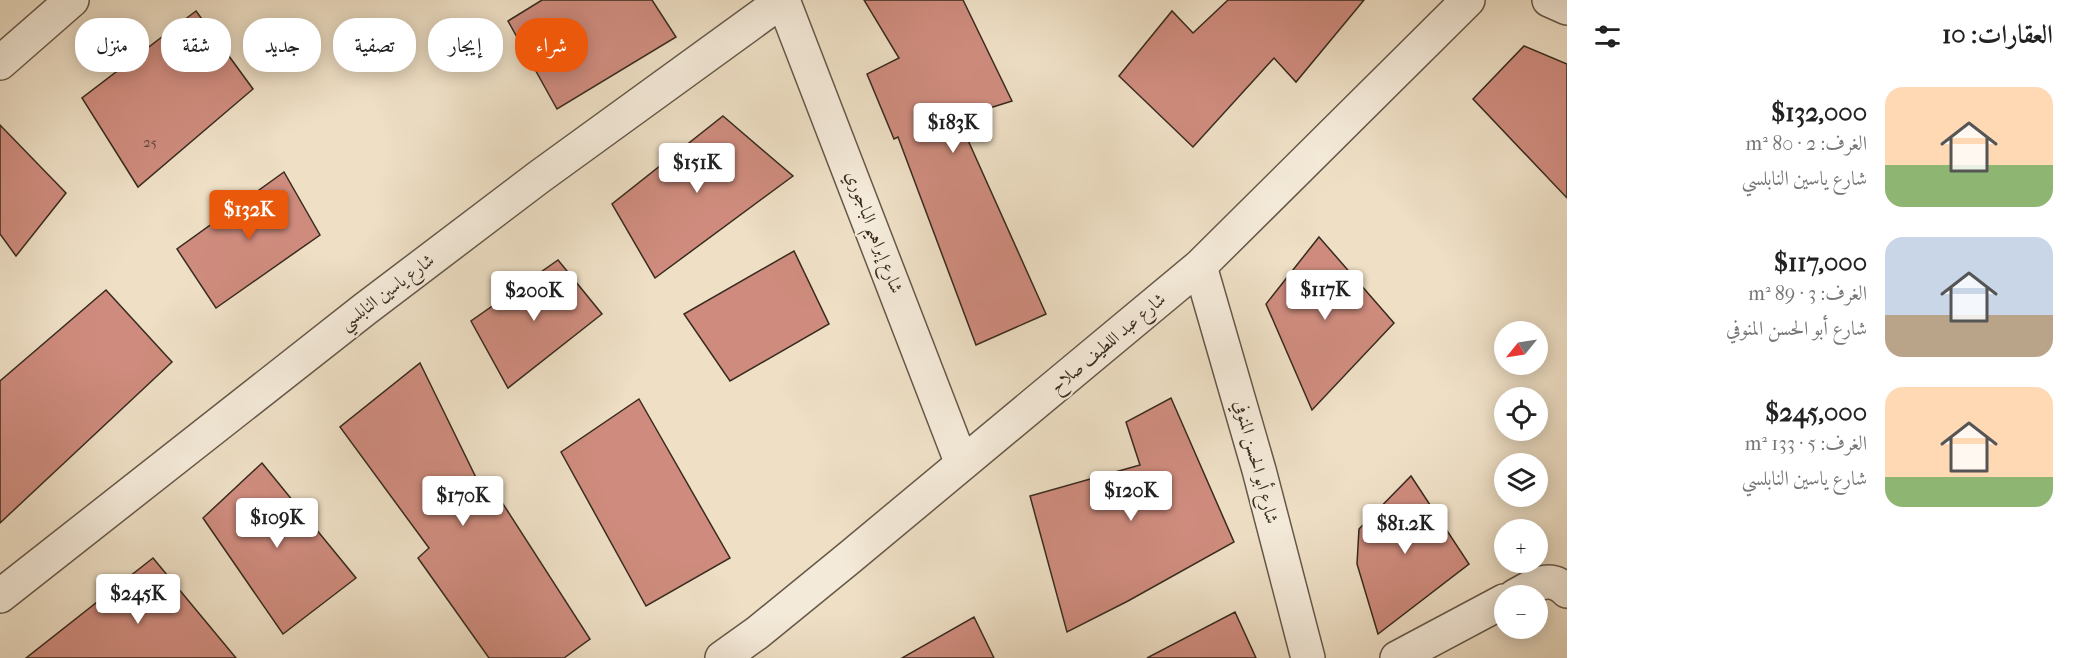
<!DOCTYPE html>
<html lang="ar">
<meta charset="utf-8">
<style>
:root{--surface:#fff;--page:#f6f6f6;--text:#222;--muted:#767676;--accent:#ea580c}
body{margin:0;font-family:"IM FELL French Canon",Amiri,serif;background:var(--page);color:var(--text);direction:rtl;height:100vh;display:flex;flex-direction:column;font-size:22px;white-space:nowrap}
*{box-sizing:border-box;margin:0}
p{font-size:20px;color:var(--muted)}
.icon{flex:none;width:33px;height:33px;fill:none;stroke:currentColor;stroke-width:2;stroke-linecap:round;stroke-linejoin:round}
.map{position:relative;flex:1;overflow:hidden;direction:ltr}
.sheet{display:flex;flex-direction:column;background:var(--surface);width:510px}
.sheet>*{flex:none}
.banner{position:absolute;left:18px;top:18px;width:570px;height:54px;direction:rtl;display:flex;gap:12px}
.needle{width:39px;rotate:240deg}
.controls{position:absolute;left:1494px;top:321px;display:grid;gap:12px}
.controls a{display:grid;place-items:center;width:54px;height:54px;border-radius:50%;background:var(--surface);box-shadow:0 3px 15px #0003;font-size:30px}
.price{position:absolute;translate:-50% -51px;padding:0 14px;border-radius:6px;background:#fff;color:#222;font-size:20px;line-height:39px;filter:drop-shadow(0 2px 3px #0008)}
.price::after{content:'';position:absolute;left:50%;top:36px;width:18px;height:14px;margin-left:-9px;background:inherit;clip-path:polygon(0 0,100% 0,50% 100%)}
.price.current{background:var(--accent);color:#fff}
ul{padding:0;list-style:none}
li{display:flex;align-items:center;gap:18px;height:150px;padding:0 24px}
li span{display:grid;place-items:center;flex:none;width:168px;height:120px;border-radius:18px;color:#555}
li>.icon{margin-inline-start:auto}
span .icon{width:72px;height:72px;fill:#fffc;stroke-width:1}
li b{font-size:26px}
h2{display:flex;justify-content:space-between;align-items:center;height:72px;padding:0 24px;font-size:26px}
.tag{padding:0 21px;border-radius:24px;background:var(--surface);box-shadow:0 3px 15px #0003;font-size:21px;line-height:54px}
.tag.current{background:var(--accent);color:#fff}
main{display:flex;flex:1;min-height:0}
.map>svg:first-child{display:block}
.building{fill:#cf8c7e;stroke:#382b1f;stroke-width:1.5}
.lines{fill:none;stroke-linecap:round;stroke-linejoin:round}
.minor-casing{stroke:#665848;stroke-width:36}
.minor{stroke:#f4ead9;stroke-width:33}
.labels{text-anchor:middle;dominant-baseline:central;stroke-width:4.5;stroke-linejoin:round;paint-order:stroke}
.number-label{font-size:15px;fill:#5e4337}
.street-label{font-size:18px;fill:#382b1f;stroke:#f4ead9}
</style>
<main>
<section class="sheet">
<h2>العقارات: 10<svg class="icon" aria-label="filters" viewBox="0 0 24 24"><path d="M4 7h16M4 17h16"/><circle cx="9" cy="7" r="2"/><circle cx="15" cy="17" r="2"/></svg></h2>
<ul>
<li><span style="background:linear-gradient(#ffd9b3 65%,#8fb573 0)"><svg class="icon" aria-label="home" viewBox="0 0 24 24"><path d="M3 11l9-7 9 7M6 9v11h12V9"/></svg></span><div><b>$132,000</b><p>الغرف: 2 · 80 m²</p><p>شارع ياسين النابلسي</p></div></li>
<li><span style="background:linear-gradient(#c9d6e8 65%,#b9a48a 0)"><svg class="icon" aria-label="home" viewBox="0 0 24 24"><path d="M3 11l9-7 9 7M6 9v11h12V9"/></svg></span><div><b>$117,000</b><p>الغرف: 3 · 89 m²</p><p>شارع أبو الحسن المنوفي</p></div></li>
<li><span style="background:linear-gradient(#ffd9b3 75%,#8fb573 0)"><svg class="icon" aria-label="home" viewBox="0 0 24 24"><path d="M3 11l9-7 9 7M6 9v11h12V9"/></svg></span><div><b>$245,000</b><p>الغرف: 5 · 133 m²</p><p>شارع ياسين النابلسي</p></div></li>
</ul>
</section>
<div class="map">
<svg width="1567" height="658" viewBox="0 0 1567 658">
<rect width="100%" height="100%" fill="#eedfc5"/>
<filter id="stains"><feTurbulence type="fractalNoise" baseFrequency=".00333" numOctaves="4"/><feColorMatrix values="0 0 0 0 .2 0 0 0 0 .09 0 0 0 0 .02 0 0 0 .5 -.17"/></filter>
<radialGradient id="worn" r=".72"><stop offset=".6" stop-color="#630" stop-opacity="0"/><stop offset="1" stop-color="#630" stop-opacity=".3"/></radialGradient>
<path class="building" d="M 542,0 L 652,0 L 676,37 L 557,109 L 508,21 Z
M 864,0 L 963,0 L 1012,101 L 958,118 L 1046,314 L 976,345 L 898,137 L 894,139 L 867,74 L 899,58 Z
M 1228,0 L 1364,0 L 1296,82 L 1274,58 L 1193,147 L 1119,76 L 1172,11 L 1193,33 Z
M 196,11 L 253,89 L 138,187 L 82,98 Z
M 1524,46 L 1567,64 L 1567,198 L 1473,99 Z
M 723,116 L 793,176 L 655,278 L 612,204 Z
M 0,125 L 66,193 L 16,256 L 0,234 Z
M 284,172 L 320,235 L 216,308 L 177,249 Z
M 1319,237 L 1394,323 L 1312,410 L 1266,304 Z
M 794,251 L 829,324 L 730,381 L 684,314 Z
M 558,260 L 602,314 L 508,388 L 471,321 Z
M 106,290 L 172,362 L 0,523 L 0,381 Z
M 420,363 L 487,500 L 496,493 L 590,639 L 564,658 L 489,658 L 418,558 L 429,548 L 340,427 Z
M 1171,398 L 1234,542 L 1128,601 L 1067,632 L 1030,496 L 1140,465 L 1126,422 Z
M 639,399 L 730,558 L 646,606 L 561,452 Z
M 262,463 L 356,578 L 283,634 L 203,518 Z
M 1411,476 L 1469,564 L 1378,634 L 1357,564 L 1359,529 Z
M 153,558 L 236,658 L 26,658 Z
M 1235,612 L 1256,658 L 1147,658 Z
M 974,617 L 994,658 L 902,658 Z"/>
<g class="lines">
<defs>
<path id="minor" d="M 783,0 L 962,464
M 1549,0 L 1567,8
M 0,63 L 72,0
M 1200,266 L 1259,470 L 1308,658
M 0,596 L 365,309 L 539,177 L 783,0
M 1515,596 C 1534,586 1549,573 1567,591
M 722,658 L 757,633 L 849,558 L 1200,266 L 1468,0
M 1397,658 L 1504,601"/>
</defs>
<use href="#minor" class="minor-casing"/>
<use href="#minor" class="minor"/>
</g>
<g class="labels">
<g class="number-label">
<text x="150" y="142">25</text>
</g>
<g class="street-label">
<text transform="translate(874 232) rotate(69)">شارع إبراهيم الباجوري</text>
<text transform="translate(387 292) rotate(-37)">شارع ياسين النابلسي</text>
<text transform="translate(1108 343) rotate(-40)">شارع عبد اللطيف صلاح</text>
<text transform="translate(1256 462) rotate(75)">شارع أبو الحسن المنوفي</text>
</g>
</g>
<rect width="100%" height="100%" filter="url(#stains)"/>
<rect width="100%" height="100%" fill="url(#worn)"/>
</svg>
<div class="controls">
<a><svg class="needle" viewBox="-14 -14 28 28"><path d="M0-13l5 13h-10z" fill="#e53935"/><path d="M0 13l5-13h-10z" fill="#767676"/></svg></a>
<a><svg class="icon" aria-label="locate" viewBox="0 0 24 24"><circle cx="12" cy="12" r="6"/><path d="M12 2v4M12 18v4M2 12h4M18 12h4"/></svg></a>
<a><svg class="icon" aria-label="layers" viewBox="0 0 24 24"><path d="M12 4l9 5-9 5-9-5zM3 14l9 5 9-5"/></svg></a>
<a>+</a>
<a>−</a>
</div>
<b class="price" style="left:953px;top:154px">$183K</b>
<b class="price" style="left:697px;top:194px">$151K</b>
<b class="price current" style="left:249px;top:241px">$132K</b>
<b class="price" style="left:1325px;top:321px">$117K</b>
<b class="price" style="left:534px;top:322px">$200K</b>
<b class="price" style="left:1131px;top:522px">$120K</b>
<b class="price" style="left:463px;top:527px">$170K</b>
<b class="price" style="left:277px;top:549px">$109K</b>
<b class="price" style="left:1405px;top:555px">$81.2K</b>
<b class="price" style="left:138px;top:625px">$245K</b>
<div class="banner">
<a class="tag current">شراء</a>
<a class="tag">إيجار</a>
<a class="tag">تصفية</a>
<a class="tag">جديد</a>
<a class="tag">شقة</a>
<a class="tag">منزل</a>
</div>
</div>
</main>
